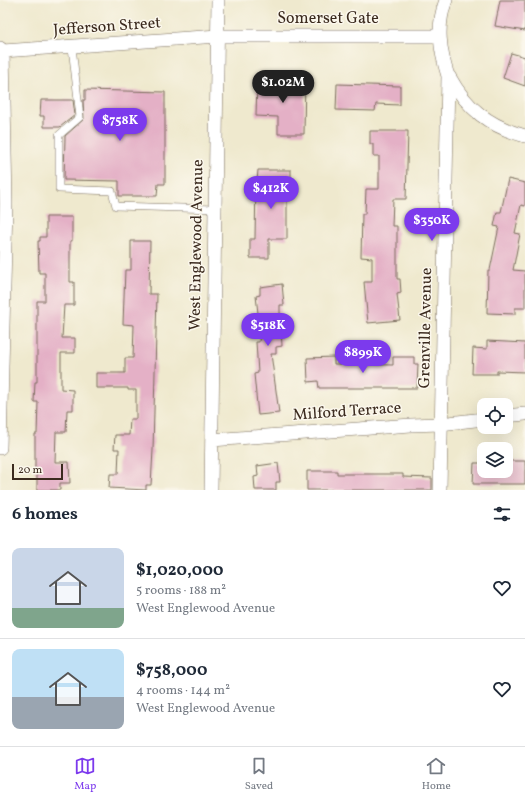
<!DOCTYPE html>
<meta charset="utf-8">
<style>
:root{--surface:#fff;--page:#f2f2f3;--text:#1f2937;--muted:#747a83;--line:#e0e1e3;--accent:#7c3aed}
body{margin:0;font-family:Vollkorn,serif;background:var(--page);color:var(--text);height:100vh;display:flex;flex-direction:column;font-size:15px;white-space:nowrap}
*{box-sizing:border-box;margin:0}
p{font-size:13px;color:var(--muted)}
.icon{flex:none;width:22px;height:22px;fill:none;stroke:currentColor;stroke-width:2;stroke-linecap:round;stroke-linejoin:round}
.map{position:relative;height:490px;overflow:hidden}
.sheet{display:flex;flex-direction:column;background:var(--surface);flex:1}
.sheet>*{flex:none}
.tools{position:absolute;left:477px;top:398px;display:grid;gap:8px}
.tools a{display:grid;place-items:center;width:36px;height:36px;border-radius:8px;background:var(--surface);box-shadow:0 4px 16px #0002;font-size:20px}
.scale{position:absolute;left:12px;bottom:10px;width:51px;box-sizing:border-box;padding-left:4px;border:2px solid #3b2a1e;border-top:0;font-size:11px;line-height:14px;white-space:nowrap;color:#3b2a1e;-webkit-text-stroke:3px #fbf7ec;paint-order:stroke}
.price{position:absolute;translate:-50% -34px;padding:0 9px;border-radius:14px;background:var(--accent);color:#fff;font-size:13px;line-height:26px;filter:drop-shadow(0 1px 2px #0008)}
.price::after{content:'';position:absolute;left:50%;top:24px;width:12px;height:9px;margin-left:-6px;background:inherit;clip-path:polygon(0 0,100% 0,50% 100%)}
.price.on{background:#222;color:#fff}
ul{padding:0;list-style:none}
li{display:flex;align-items:center;gap:12px;height:100px;padding:0 12px}
li+li{border-top:1px solid var(--line)}
li span{display:grid;place-items:center;flex:none;width:112px;height:80px;border-radius:8px;color:#555}
li>.icon{margin-inline-start:auto}
span .icon{width:48px;height:48px;fill:#fffc;stroke-width:1}
li b{font-size:17px}
h2{display:flex;justify-content:space-between;align-items:center;height:48px;padding:0 12px;font-size:17px}
.dock{display:flex;justify-content:space-around;align-items:center;height:56px;border-top:1px solid var(--line);background:var(--surface);font-size:11px;color:var(--muted)}
.dock a{display:grid;justify-items:center;gap:2px}
.dock .on{color:var(--accent)}
.map>svg:first-child{display:block}
.building{fill:#e4b0c6}
.lines{fill:none;stroke-linecap:round;stroke-linejoin:round}
.service-casing{stroke:#7a6d5c;stroke-width:8}
.minor-casing{stroke:#7a6d5c;stroke-width:14}
.service{stroke:#fff;stroke-width:7}
.minor{stroke:#fff;stroke-width:13}
.labels{text-anchor:middle;dominant-baseline:central;stroke-width:3;stroke-linejoin:round;paint-order:stroke}
.street-label{font-size:16px;fill:#3b2a1e;stroke:#fbf7ec}
</style>
<div class="map">
<svg width="525" height="490" viewBox="0 0 525 490">
<rect width="100%" height="100%" fill="#fbf7ec"/>
<filter id="ink" filterUnits="userSpaceOnUse"><feTurbulence type="fractalNoise" baseFrequency=".025" numOctaves="2"/><feDisplacementMap in="SourceGraphic" scale="8" xChannelSelector="R" yChannelSelector="G"/><feConvolveMatrix kernelMatrix="1 2 1 2 8 2 1 2 1" color-interpolation-filters="sRGB"/></filter>
<filter id="wash" filterUnits="userSpaceOnUse"><feTurbulence type="fractalNoise" baseFrequency=".012" numOctaves="4" result="noise"/><feDisplacementMap in="SourceGraphic" scale="16" xChannelSelector="R" yChannelSelector="G"/><feGaussianBlur stdDeviation="0.9" result="paint"/><feColorMatrix in="noise" values="0 0 0 0 0 0 0 0 0 0 0 0 0 0 0 0 0 1.4 0 .05"/><feComposite in="paint" operator="in"/></filter>
<g filter="url(#wash)">
<rect width="100%" height="100%" fill="#efe9ce"/>
<g id="blocks">
<path class="building" d="M 500,0 L 525,0 L 525,31 L 495,26 Z
M 511,53 L 525,57 L 525,86 L 503,78 Z
M 291,77 L 305,77 L 304,134 L 278,134 L 278,117 L 256,116 L 257,81 L 290,80 Z
M 337,84 L 400,86 L 400,105 L 376,104 L 375,111 L 336,110 Z
M 85,90 L 165,92 L 165,184 L 158,184 L 157,196 L 119,196 L 119,181 L 64,180 L 65,136 L 84,119 L 83,100 L 85,100 Z
M 41,100 L 73,100 L 75,115 L 60,127 L 44,127 L 44,116 L 40,116 Z
M 370,131 L 408,131 L 406,199 L 393,199 L 392,226 L 397,226 L 397,279 L 400,279 L 401,293 L 397,294 L 400,320 L 368,323 L 364,282 L 372,282 L 372,258 L 361,257 L 362,214 L 365,214 L 366,189 L 379,189 L 379,156 L 373,156 L 373,144 L 370,144 Z
M 258,170 L 291,170 L 291,200 L 287,199 L 287,239 L 269,239 L 269,258 L 250,258 L 250,239 L 255,239 L 256,181 L 257,181 Z
M 508,179 L 525,183 L 525,206 L 521,205 L 515,233 L 520,234 L 513,270 L 525,271 L 525,308 L 515,308 L 515,314 L 487,313 L 488,270 L 490,270 L 499,227 L 494,226 L 497,212 L 501,212 Z
M 46,217 L 72,217 L 72,241 L 70,241 L 70,282 L 74,282 L 74,305 L 64,305 L 62,338 L 75,338 L 75,353 L 61,353 L 61,389 L 73,390 L 73,410 L 67,410 L 66,432 L 56,432 L 55,462 L 69,462 L 70,483 L 60,483 L 60,490 L 37,490 L 37,474 L 35,474 L 35,434 L 37,434 L 38,402 L 34,402 L 35,382 L 37,382 L 37,301 L 45,301 L 45,273 L 39,273 L 38,241 L 40,241 L 40,237 L 46,237 Z
M 131,241 L 150,241 L 149,294 L 157,294 L 153,450 L 151,485 L 146,485 L 146,490 L 109,488 L 110,474 L 118,474 L 119,449 L 114,449 L 115,435 L 129,435 L 130,419 L 136,419 L 136,390 L 128,390 L 128,388 L 96,388 L 96,373 L 125,373 L 125,358 L 133,358 L 134,325 L 123,324 L 125,270 L 131,270 Z
M 282,284 L 284,305 L 280,305 L 280,311 L 282,346 L 276,347 L 276,354 L 271,354 L 279,413 L 258,415 L 254,374 L 258,373 L 256,342 L 259,342 L 260,330 L 256,296 L 260,295 L 260,287 Z
M 487,341 L 525,343 L 525,372 L 497,371 L 497,374 L 472,374 L 473,348 L 487,349 Z
M 334,357 L 334,364 L 393,365 L 393,357 L 414,357 L 414,364 L 418,364 L 417,388 L 319,388 L 318,381 L 308,382 L 307,358 Z
M 506,461 L 525,461 L 525,484 L 473,484 L 474,463 L 484,463 L 484,471 L 506,471 Z
M 278,463 L 280,482 L 276,482 L 276,490 L 255,490 L 254,477 L 258,476 L 257,466 Z
M 307,471 L 337,471 L 337,474 L 403,474 L 403,477 L 432,478 L 432,490 L 307,490 Z"/>
</g>
</g>
<g filter="url(#ink)">
<use href="#blocks" fill-opacity="0" stroke="#7a6d5c" stroke-width="1"/>
<g class="lines">
<defs>
<path id="service" d="M 72,47 L 80,117 L 59,135 L 59,189 L 112,191 L 116,206 L 215,209"/>
<path id="minor" d="M 0,48 L 3,51 L 218,36 L 439,36
M 449,76 C 467,109 489,126 525,136
M 506,416 L 525,414
M 212,440 L 411,425 L 440,424 L 484,419
M 0,448 L 6,204 L 3,51
M 211,490 L 218,0
M 440,490 L 448,76 C 440,51 436,26 446,0"/>
</defs>
<use href="#service" class="service-casing"/>
<use href="#minor" class="minor-casing"/>
<use href="#service" class="service"/>
<use href="#minor" class="minor"/>
</g>
</g>
<g class="labels">
<g class="street-label">
<text x="328" y="19">Somerset Gate</text>
<text transform="translate(107 27) rotate(-4)">Jefferson Street</text>
<text transform="translate(197 245) rotate(-89)">West Englewood Avenue</text>
<text transform="translate(426 328) rotate(-89)">Grenville Avenue</text>
<text transform="translate(347 412) rotate(-4)">Milford Terrace</text>
</g>
</g>
</svg>
<div class="tools">
<a><svg class="icon" aria-label="locate" viewBox="0 0 24 24"><circle cx="12" cy="12" r="6"/><path d="M12 2v4M12 18v4M2 12h4M18 12h4"/></svg></a>
<a><svg class="icon" aria-label="layers" viewBox="0 0 24 24"><path d="M12 4l9 5-9 5-9-5zM3 14l9 5 9-5"/></svg></a>
</div>
<div class="scale">20 m</div>
<b class="price on" style="left:283px;top:104px">$1.02M</b>
<b class="price" style="left:120px;top:142px">$758K</b>
<b class="price" style="left:271px;top:210px">$412K</b>
<b class="price" style="left:432px;top:242px">$350K</b>
<b class="price" style="left:268px;top:347px">$518K</b>
<b class="price" style="left:363px;top:374px">$899K</b>
</div>
<section class="sheet">
<h2>6 homes<svg class="icon" aria-label="filters" viewBox="0 0 24 24"><path d="M4 7h16M4 17h16"/><circle cx="9" cy="7" r="2"/><circle cx="15" cy="17" r="2"/></svg></h2>
<ul>
<li><span style="background:linear-gradient(#c9d6e8 75%,#7fa58c 0)"><svg class="icon" aria-label="home" viewBox="0 0 24 24"><path d="M3 11l9-7 9 7M6 9v11h12V9"/></svg></span><div><b>$1,020,000</b><p>5 rooms · 188 m²</p><p>West Englewood Avenue</p></div><svg class="icon" aria-label="heart" viewBox="0 0 24 24"><path d="M12 20l-8-8c-3-5 5-10 8-4 3-6 11-1 8 4z"/></svg></li>
<li><span style="background:linear-gradient(#bfe0f5 60%,#9aa5b1 0)"><svg class="icon" aria-label="home" viewBox="0 0 24 24"><path d="M3 11l9-7 9 7M6 9v11h12V9"/></svg></span><div><b>$758,000</b><p>4 rooms · 144 m²</p><p>West Englewood Avenue</p></div><svg class="icon" aria-label="heart" viewBox="0 0 24 24"><path d="M12 20l-8-8c-3-5 5-10 8-4 3-6 11-1 8 4z"/></svg></li>
</ul>
</section>
<nav class="dock">
<a class="on"><svg class="icon" aria-label="map" viewBox="0 0 24 24"><path d="M3 6l6-2 6 2 6-2v14l-6 2-6-2-6 2zM9 4v14M15 6v14"/></svg>Map</a>
<a><svg class="icon" aria-label="saved" viewBox="0 0 24 24"><path d="M7 4h10v16l-5-4-5 4z"/></svg>Saved</a>
<a><svg class="icon" aria-label="home" viewBox="0 0 24 24"><path d="M3 11l9-7 9 7M6 9v11h12V9"/></svg>Home</a>
</nav>
